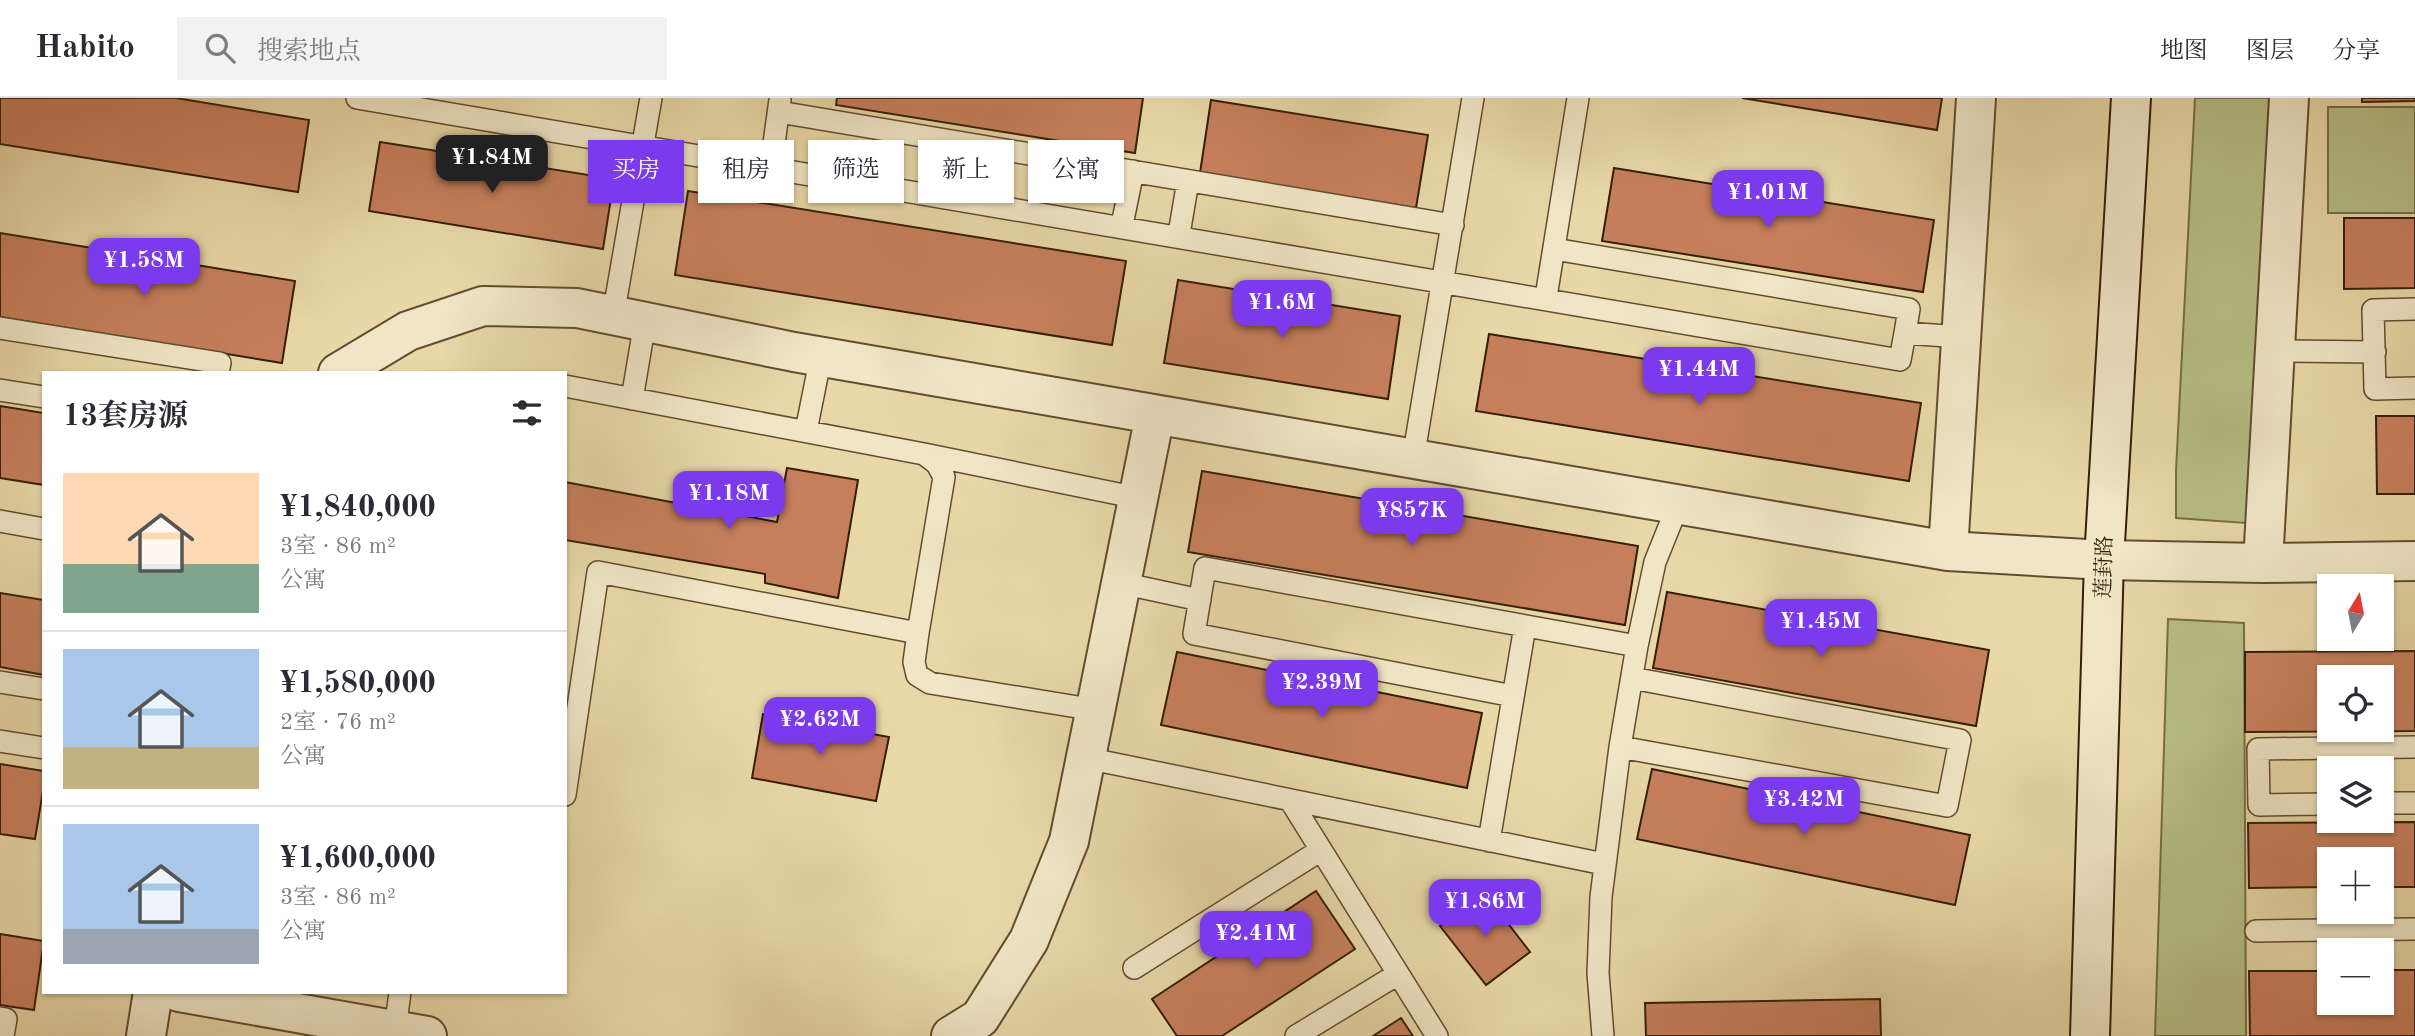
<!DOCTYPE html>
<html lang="zh">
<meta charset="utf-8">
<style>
:root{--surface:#fff;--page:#f2f2f3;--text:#2b2b33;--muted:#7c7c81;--line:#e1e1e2;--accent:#7c3aed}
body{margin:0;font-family:"Old Standard TT","Noto Serif SC",serif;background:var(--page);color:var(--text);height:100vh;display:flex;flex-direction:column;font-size:26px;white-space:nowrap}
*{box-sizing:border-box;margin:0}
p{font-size:23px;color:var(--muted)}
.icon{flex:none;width:38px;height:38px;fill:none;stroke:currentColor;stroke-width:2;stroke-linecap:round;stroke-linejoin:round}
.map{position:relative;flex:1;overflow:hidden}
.panel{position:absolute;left:42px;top:273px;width:525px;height:623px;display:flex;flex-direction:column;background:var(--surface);border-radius:0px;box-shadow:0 2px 5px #0004}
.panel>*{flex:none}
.guide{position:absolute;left:588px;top:42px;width:665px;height:63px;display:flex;gap:14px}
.needle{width:46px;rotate:10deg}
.buttons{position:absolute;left:2317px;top:476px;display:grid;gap:14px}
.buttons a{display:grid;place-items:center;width:77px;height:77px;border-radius:0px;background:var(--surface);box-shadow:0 2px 5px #0004;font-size:35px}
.price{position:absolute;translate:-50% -60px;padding:0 16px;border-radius:14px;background:var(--accent);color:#fff;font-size:23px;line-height:46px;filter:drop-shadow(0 2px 4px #0008)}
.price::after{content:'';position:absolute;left:50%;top:42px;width:21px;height:16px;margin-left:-10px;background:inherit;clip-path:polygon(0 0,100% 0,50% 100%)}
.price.active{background:#222;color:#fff}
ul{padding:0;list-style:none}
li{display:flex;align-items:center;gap:21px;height:175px;padding:0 21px}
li+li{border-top:2px solid var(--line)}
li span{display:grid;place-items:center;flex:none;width:196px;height:140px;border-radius:0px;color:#555}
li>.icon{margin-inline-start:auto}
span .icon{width:84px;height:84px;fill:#fffc;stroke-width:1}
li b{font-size:30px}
h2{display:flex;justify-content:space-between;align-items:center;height:84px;padding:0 21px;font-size:30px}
.pill{padding:0 24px;border-radius:0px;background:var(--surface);box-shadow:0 2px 5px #0004;font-size:24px;line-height:63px}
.pill.active{background:var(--accent);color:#fff}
header{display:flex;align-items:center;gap:42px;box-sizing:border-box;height:98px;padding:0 35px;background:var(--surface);border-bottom:2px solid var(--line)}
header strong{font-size:33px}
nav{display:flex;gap:38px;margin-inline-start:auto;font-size:24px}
.search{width:490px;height:63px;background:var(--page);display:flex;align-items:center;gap:18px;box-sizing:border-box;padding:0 24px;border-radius:0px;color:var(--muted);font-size:26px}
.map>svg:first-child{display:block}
.green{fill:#b7be86;stroke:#776e47;stroke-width:2}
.building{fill:#c67f5d;stroke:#371e08;stroke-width:2;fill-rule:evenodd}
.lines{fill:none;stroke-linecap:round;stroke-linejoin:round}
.lane-casing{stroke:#634c30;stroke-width:24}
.street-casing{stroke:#634c30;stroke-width:42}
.secondary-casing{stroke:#371e08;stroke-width:42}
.lane{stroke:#f0e6c6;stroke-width:21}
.street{stroke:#f0e6c6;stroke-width:38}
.secondary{stroke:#f0e6c6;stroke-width:38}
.labels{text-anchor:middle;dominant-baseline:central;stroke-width:6;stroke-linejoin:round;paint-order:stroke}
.street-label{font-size:21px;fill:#371e08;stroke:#f0e6c6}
</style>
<header>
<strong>Habito</strong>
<div class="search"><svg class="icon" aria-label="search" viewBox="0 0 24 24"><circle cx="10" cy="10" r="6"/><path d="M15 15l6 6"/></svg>搜索地点</div>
<nav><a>地图</a><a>图层</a><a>分享</a></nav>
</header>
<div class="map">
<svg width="2415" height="938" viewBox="0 0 2415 938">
<rect width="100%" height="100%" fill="#e8d8a8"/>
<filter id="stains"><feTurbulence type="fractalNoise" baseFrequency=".00286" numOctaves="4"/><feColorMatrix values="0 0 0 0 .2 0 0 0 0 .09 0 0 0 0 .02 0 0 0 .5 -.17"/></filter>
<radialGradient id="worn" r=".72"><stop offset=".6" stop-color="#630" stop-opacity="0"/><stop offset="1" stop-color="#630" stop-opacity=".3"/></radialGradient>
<path class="green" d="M 2195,0 L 2272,0 L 2246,425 L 2176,420 L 2176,373 Z
M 2328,9 L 2415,9 L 2415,115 L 2328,115 Z
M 2168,521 L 2244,525 L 2246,938 L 2155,938 Z"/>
<path class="building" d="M 0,0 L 176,0 L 309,22 L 298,94 L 0,46 Z
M 837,0 L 1143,0 L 1135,55 L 836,7 Z
M 1742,0 L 1942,0 L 1937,32 Z
M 2362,0 L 2415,0 L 2415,3 L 2362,4 Z
M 1211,2 L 1428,37 L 1416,110 L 1200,75 Z
M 380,44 L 614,81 L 603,151 L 369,113 Z
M 1614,70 L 1934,122 L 1923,194 L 1602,143 Z
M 688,93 L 1126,163 L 1112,247 L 675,177 Z
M 2344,120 L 2415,120 L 2415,190 L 2344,191 Z
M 0,135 L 295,183 L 282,265 L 0,219 Z
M 1178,182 L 1400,218 L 1388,301 L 1164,265 Z
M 1489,236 L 1921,305 L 1909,383 L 1476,313 Z
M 0,308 L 44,315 L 44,387 L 0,380 Z
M 2376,318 L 2415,318 L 2415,396 L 2377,396 Z
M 787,370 L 858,382 L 838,500 L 765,485 L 765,476 L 565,442 L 565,384 L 777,424 Z
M 1202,373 L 1638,448 L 1625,527 L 1188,454 Z
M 1667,494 L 1989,552 L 1976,628 L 1653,570 Z
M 0,495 L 44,502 L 44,577 L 0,569 Z
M 2415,553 L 2415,633 L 2245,634 L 2245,554 ZM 2329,579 L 2382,579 L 2382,632 L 2329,632 Z
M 1177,554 L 1482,615 L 1467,690 L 1161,627 Z
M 763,616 L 889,639 L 876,703 L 752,680 Z
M 0,666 L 44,673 L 44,687 L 35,741 L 0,736 Z
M 1652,671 L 1970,737 L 1955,807 L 1637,741 Z
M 2415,724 L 2415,789 L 2382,789 L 2382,761 L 2329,761 L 2329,789 L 2249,790 L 2248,725 Z
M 1316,793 L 1355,851 L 1222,938 L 1177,938 L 1152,901 Z
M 1484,794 L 1530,854 L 1486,887 L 1440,828 Z
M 0,836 L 44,843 L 34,912 L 0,907 Z
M 2382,872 L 2415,872 L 2415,938 L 2250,938 L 2249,873 L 2329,873 L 2329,905 L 2382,905 Z
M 1880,901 L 1881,938 L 1646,938 L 1645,905 Z
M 1401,920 L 1413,938 L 1373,938 Z"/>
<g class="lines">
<defs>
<path id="lane" d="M 357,0 C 872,85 1387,170 1900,262 L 1905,235 L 1961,239
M 779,14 L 1453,127
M 771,67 L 780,2
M 1122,127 L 1133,73
M 1179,136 L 1188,83
M 1554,151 L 1909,211 L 1905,235
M 1546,199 L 1578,0
M 2415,211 L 2373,212 L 2375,291 L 2415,290
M 613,218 L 651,0
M 0,230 L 220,265 L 218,275
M 2274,253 L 2375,254
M 565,288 L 924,356 L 937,366 L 944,379 L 918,535
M 0,292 L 44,299
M 632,301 L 645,224
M 806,333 L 821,258
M 924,356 L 1138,400
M 1413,361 L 1473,0
M 0,423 L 44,431
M 1121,485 L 1200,502
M 0,584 L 44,591
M 1513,598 L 1194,536 L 1205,470 L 1637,548
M 0,643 L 44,650
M 1620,649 L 1947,708 L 1960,642 L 1632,580
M 1086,660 L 1604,766
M 565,697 L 598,474 L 918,535 L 914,564 L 917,577 L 930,585 L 1096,612
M 1290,702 L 1437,938
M 2382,705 L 2415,705
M 2329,706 L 2259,707 L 2258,651 L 2415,649
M 1489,743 L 1525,528
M 2256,833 L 2415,831
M 1134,870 L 1321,752
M 0,920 L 6,921 L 3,938
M 395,932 L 400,894
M 1296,938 L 1398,876
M 1603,938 L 1598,875 L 1601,799 L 1620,649 L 1637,548 L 1655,464 L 1678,407"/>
<path id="street" d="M 1976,0 L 1948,453 L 2104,462 L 2263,465 L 2289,0
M 338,275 L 408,233 L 483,208 L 577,210 L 794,254 L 1948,453
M 2263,465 L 2415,463
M 179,894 L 427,938
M 146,938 L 153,894
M 951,938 L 980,920 L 1029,842 L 1069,743 L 1155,317"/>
<path id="secondary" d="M 2090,938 L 2104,462 L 2131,0"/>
</defs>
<use href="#lane" class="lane-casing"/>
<use href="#street" class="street-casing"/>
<use href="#secondary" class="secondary-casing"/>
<use href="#lane" class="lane"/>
<use href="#street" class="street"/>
<use href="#secondary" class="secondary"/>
</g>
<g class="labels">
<g class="street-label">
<text transform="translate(2105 469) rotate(-88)">莲葑路</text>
</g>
</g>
<rect width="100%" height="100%" filter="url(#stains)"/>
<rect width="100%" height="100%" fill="url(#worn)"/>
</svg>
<div class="buttons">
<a><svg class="needle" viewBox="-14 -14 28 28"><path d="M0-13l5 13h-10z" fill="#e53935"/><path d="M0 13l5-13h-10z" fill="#7c7c81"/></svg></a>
<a><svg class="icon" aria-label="locate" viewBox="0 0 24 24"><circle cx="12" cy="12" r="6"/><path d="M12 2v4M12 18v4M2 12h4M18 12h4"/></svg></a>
<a><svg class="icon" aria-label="layers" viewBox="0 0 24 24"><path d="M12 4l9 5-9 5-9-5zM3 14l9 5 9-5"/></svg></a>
<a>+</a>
<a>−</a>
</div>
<b class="price active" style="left:492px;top:97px">¥1.84M</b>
<b class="price" style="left:1768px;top:132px">¥1.01M</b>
<b class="price" style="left:144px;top:200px">¥1.58M</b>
<b class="price" style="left:1282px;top:242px">¥1.6M</b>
<b class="price" style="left:1699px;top:309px">¥1.44M</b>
<b class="price" style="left:729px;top:433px">¥1.18M</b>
<b class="price" style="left:1412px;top:450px">¥857K</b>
<b class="price" style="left:1821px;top:561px">¥1.45M</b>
<b class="price" style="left:1322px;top:622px">¥2.39M</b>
<b class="price" style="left:820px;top:659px">¥2.62M</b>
<b class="price" style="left:1804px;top:739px">¥3.42M</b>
<b class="price" style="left:1485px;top:841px">¥1.86M</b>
<b class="price" style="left:1256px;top:873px">¥2.41M</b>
<div class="guide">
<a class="pill active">买房</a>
<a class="pill">租房</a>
<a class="pill">筛选</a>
<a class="pill">新上</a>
<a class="pill">公寓</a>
</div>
<section class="panel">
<h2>13套房源<svg class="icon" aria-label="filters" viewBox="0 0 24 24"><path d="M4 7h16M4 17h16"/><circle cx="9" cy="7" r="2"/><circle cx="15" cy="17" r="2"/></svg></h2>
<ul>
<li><span style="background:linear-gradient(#ffd9b3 65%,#7fa58c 0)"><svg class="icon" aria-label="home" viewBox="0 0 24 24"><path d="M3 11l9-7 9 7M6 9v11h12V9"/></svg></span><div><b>¥1,840,000</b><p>3室 · 86 m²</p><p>公寓</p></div></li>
<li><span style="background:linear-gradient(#a9c7e8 70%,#c2b280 0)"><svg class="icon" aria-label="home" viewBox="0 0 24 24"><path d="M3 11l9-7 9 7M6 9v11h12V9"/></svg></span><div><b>¥1,580,000</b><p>2室 · 76 m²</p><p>公寓</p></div></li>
<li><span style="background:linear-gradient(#a9c7e8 75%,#9aa5b1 0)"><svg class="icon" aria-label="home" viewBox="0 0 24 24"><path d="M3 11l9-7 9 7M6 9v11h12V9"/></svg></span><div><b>¥1,600,000</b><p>3室 · 86 m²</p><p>公寓</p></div></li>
</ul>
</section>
</div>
